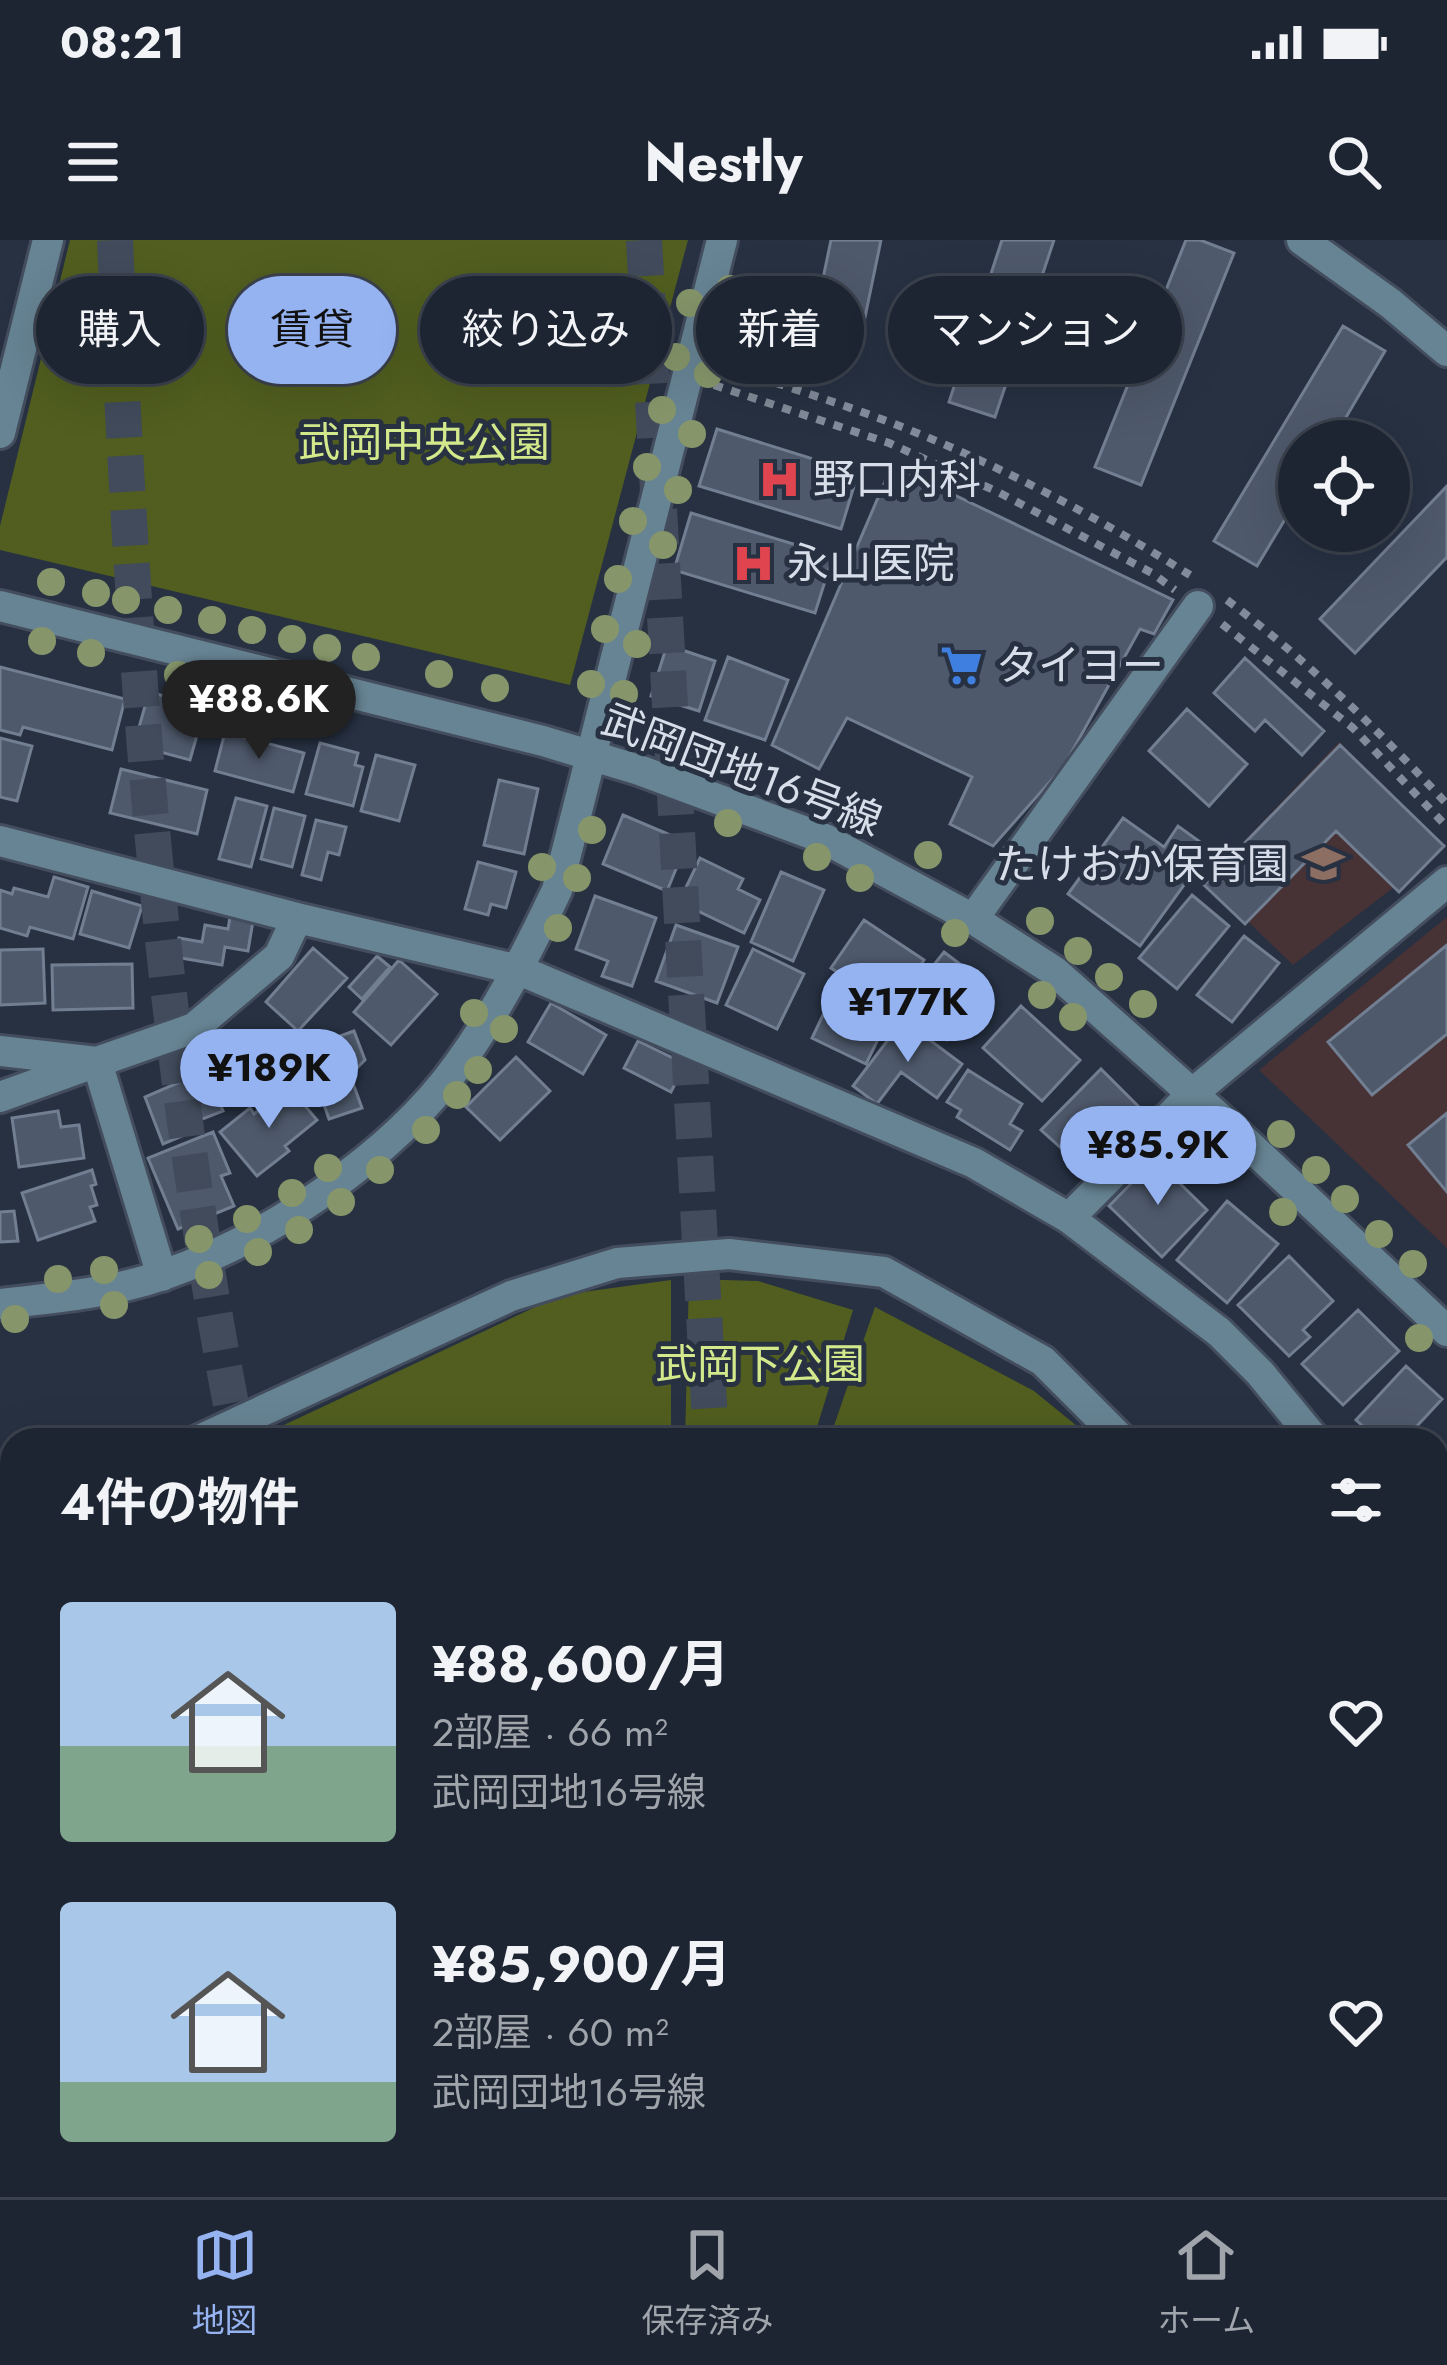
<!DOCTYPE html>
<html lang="ja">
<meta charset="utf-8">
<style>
:root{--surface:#1d2532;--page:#2a313e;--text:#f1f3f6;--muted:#a0a5ac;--line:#3b424d;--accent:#95b2f1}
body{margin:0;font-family:Jost,"Noto Sans JP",sans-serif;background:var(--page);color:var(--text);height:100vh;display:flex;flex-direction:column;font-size:45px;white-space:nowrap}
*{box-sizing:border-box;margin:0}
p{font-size:39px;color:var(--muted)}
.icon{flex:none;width:66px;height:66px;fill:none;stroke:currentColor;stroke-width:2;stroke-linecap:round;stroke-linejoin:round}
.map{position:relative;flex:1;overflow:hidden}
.side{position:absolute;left:0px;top:1188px;width:1449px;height:771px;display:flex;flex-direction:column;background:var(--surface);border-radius:36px 36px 0 0;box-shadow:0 12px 48px #0002,0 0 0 3px var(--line)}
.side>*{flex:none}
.hud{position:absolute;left:36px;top:36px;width:1377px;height:108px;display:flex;gap:24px}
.fabs{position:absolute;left:1278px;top:180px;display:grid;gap:24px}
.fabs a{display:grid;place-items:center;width:132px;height:132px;border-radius:50%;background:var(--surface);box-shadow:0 12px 48px #0002,0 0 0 3px var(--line);font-size:60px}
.price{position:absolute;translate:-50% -102px;padding:0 27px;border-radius:42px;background:var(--accent);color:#111;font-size:39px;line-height:78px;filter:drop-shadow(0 3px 6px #0008)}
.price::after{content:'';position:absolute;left:50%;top:72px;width:36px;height:27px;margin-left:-18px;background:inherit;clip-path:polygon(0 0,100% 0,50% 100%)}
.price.selected{background:#222;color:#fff}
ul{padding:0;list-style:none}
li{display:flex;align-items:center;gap:36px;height:300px;padding:0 60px}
li span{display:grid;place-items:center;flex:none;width:336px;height:240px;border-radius:12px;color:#555}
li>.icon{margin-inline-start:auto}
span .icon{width:144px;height:144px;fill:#fffc;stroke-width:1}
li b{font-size:51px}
h2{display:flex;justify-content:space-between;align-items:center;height:144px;padding:0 60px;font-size:51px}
.pill{padding:0 42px;border-radius:54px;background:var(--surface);box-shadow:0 12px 48px #0002,0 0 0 3px var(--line);font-size:42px;line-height:108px}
.pill.selected{background:var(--accent);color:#111}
.status{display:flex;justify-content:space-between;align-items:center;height:84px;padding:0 60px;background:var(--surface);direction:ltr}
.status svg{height:33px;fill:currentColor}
header{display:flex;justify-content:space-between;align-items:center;height:156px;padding:0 60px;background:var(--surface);font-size:54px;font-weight:700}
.tab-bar{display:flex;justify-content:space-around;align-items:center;height:168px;border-top:3px solid var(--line);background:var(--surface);font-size:33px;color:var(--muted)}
.tab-bar a{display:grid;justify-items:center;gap:6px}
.tab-bar .selected{color:var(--accent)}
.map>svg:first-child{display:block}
.education{fill:#473235}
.green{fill:#515e1f}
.building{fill:#4e596b;stroke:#727e91;stroke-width:3}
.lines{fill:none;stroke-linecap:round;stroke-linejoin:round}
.highway-tunnel{stroke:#414b5b;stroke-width:36;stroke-dasharray:36 18;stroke-linecap:butt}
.minor-casing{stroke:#434d5d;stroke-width:36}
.highway-casing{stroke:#434d5d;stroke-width:42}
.path{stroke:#828b99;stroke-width:8;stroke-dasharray:9 9;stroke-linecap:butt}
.minor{stroke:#678494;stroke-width:30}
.highway{stroke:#e1eff7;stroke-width:36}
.tree{fill:#86966a}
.labels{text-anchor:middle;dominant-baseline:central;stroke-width:10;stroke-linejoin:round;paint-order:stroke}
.park-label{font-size:42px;fill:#d3e98b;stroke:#273142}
.poi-label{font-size:42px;fill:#d7dee9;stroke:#273142;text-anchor:start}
.street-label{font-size:42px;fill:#d7dee9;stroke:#273142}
</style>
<div class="status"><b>08:21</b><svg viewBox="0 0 49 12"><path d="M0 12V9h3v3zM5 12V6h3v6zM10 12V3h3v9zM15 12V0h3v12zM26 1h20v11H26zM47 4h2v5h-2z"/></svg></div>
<header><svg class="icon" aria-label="menu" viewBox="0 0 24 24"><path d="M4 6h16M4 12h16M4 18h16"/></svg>Nestly<svg class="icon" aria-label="search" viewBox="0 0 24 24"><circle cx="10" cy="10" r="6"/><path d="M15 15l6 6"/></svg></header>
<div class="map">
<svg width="1447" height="1957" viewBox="0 0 1447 1957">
<rect width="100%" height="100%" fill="#273142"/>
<path class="education" d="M 1339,502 L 1446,607 L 1293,725 L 1206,641 Z
M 1447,677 L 1447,1008 L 1259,830 Z"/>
<path class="green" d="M 70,0 L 688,0 L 570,445 L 0,310 L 0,286 Z
M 689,1039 L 758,1041 L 853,1070 L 813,1200 L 685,1200 Z
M 671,1040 L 671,1200 L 252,1200 L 561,1055 Z
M 875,1067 L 1034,1151 L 1094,1200 L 829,1200 Z
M 1447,1720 L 1447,1957 L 1355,1957 L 1359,1947 L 1437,1947 L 1437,1738 Z
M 524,1947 L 590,1947 L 590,1957 L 528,1957 Z
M 766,1947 L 973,1947 L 970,1952 L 974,1957 L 767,1957 Z"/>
<path class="building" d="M 831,0 L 881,0 L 857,116 L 809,106 Z
M 1002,0 L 1054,0 L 995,177 L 949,162 Z
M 1186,0 L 1200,0 L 1234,13 L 1141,245 L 1095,227 Z
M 1343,86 L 1385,111 L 1332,201 L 1299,201 L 1299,256 L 1257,326 L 1214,301 Z
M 717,189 L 858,233 L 841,289 L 699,246 Z
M 892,225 L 1173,360 L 1154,394 L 1140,389 L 1064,526 L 993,606 L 950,584 L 972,537 L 847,478 L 819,529 L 772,505 Z
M 1447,246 L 1447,317 L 1355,413 L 1320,379 Z
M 691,273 L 833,316 L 815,373 L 674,330 Z
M 667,405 L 715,421 L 699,471 L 651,456 Z
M 728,417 L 788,440 L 765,500 L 705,480 Z
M 1245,418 L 1324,491 L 1302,515 L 1265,480 L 1255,491 L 1214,453 Z
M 0,427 L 125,459 L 112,510 L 23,487 L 20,495 L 0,490 Z
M 149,452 L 205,467 L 190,520 L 134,505 Z
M 1187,469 L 1247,524 L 1209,566 L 1149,511 Z
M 225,492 L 304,513 L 293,552 L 215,531 Z
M 0,498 L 32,506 L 17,561 L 0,557 Z
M 320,503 L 358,513 L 355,525 L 363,527 L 353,566 L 306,554 Z
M 1340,505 L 1444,606 L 1399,652 L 1336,591 L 1245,684 L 1204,645 Z
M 376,515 L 415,525 L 399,581 L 361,571 Z
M 121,529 L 207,550 L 197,594 L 110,573 Z
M 499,540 L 538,549 L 524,614 L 484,605 Z
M 236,558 L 267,566 L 251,627 L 219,619 Z
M 274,568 L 305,576 L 292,627 L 261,619 Z
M 623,575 L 687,602 L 667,651 L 603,624 Z
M 1123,578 L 1164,607 L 1178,586 L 1210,609 L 1140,706 L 1068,654 Z
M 316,580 L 346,587 L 339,615 L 328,612 L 321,640 L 302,635 Z
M 700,618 L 743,639 L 738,649 L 760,660 L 744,693 L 679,662 Z
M 478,622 L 516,632 L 506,668 L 491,664 L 488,675 L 465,669 Z
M 781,632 L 824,650 L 793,721 L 751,702 Z
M 54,637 L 88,647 L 73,699 L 30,687 L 27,696 L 0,688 L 0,650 L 12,654 L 14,648 L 48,657 Z
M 92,651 L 142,666 L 129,708 L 80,694 Z
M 1192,655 L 1229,686 L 1177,749 L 1139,718 Z
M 595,656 L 656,678 L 632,746 L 602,736 L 608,721 L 576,709 Z
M 230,677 L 253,681 L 248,711 L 225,707 L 222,725 L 175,717 L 179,698 L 202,702 L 205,685 L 228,689 Z
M 864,680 L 924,720 L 891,769 L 831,728 Z
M 676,685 L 738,707 L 717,763 L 656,741 Z
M 1244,696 L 1279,723 L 1232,782 L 1197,755 Z
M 1447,705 L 1447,794 L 1372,855 L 1328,802 Z
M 313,708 L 347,738 L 298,791 L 266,762 Z
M 43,709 L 45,763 L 0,765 L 0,710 Z
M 753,709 L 804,734 L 777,789 L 726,765 Z
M 944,712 L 989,746 L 947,800 L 902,765 Z
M 377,716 L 390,727 L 362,759 L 349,747 Z
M 399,720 L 437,754 L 391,805 L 354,772 Z
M 132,724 L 133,768 L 53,770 L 52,725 Z
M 833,754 L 887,781 L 866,824 L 812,798 Z
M 551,763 L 606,795 L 583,834 L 528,802 Z
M 1021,766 L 1080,820 L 1042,861 L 983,808 Z
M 903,780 L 962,824 L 937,858 L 901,832 L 877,864 L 853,846 Z
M 354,791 L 365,820 L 350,835 L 362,868 L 329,879 L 310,824 L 337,797 Z
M 638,801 L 685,824 L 671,852 L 624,828 Z
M 516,817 L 550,851 L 500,900 L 466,867 Z
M 1101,829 L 1140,868 L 1092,918 L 1072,898 L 1062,909 L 1041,890 Z
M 968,830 L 1022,864 L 1010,884 L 1022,891 L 1010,910 L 957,877 L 961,870 L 947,862 Z
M 198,834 L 209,860 L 217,856 L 223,871 L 197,881 L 201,888 L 163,904 L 145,857 Z
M 289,847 L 317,880 L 285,906 L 289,911 L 257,936 L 220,892 L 250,868 L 254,874 Z
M 58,871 L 61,887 L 79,885 L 84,918 L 19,927 L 12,878 Z
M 1447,873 L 1447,952 L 1408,905 Z
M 213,892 L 230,933 L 221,936 L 234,966 L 178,989 L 148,918 Z
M 1155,919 L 1207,970 L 1162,1017 L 1109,966 Z
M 92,930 L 96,944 L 91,946 L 97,965 L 90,967 L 95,981 L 38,1000 L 22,953 Z
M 1227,961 L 1278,1004 L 1227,1063 L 1177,1020 Z
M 14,971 L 18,1001 L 0,1002 L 0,972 Z
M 1289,1016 L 1333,1061 L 1303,1090 L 1310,1097 L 1289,1116 L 1238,1065 Z
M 1358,1070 L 1399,1111 L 1343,1165 L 1302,1124 Z
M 1406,1126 L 1442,1159 L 1404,1200 L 1378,1200 L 1356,1180 Z
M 1441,1220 L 1447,1225 L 1446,1268 L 1437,1261 L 1437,1224 Z
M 12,1296 L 12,1360 L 0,1333 L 0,1301 Z
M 1437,1459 L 1447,1464 L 1447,1505 L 1437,1523 Z
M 1437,1562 L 1447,1568 L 1447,1601 L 1437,1618 Z
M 1016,1947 L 1060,1947 L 1055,1957 L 1032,1957 Z
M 1184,1947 L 1215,1947 L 1211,1957 Z
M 1226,1947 L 1299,1947 L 1295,1957 L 1222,1957 Z"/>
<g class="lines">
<path class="highway-tunnel" d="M 115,0 C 132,401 159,806 238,1200
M 644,0 L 711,1200"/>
<defs>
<path id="minor" d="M 1302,0 L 1390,63 L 1447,111
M 0,193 L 48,0
M 0,366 L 543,501 L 639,530 L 825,599 L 973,679 L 1054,731 L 1232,889 L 1447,1091
M 0,601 L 297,678 L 519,730 L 974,923 L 1069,978 L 1219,1092 L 1260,1133 L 1315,1200
M 973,679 L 1198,366
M 0,811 L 97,822 L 194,788 L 279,716 L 297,678
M 0,857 L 97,822 L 162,1036
M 1069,978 L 1193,853 L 1447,642
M 0,1064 C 54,1058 111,1053 163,1035 C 268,999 392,917 458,825 C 498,770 528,711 557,650 L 722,0
M 199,1200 L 511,1056 L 617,1023 L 729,1014 L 884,1032 L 1043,1121 L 1122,1200
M 0,1268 L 12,1267
M 1437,1327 L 1447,1334
M 1437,1428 L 1447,1432
M 0,1457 L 12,1448
M 1437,1656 L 1447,1646
M 399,1947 L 402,1957
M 116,1957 L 117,1947
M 1094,1957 L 1098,1947
M 1331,1957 L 1334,1947"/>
<path id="highway" d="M 499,1947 L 502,1957
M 740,1947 L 740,1957"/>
</defs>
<use href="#minor" class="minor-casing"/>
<use href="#highway" class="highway-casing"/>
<path class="path" d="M 724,126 C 781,145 840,163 897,185 C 1000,225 1097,277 1190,335
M 714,145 L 889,203 L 998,252 L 1152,333 L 1175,350
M 1227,360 C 1308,421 1378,490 1447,564
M 1222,384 L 1353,488 L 1447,587"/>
<use href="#minor" class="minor"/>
<use href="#highway" class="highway"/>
</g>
<g class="tree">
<circle cx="730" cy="49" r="14"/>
<circle cx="690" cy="63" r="14"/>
<circle cx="676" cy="117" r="14"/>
<circle cx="708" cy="134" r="14"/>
<circle cx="662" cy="170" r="14"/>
<circle cx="692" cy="194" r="14"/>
<circle cx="647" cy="227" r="14"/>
<circle cx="678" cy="250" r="14"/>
<circle cx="633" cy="281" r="14"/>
<circle cx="663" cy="305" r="14"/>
<circle cx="618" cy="339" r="14"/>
<circle cx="51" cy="342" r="14"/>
<circle cx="96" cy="353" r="14"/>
<circle cx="126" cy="360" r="14"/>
<circle cx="168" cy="370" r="14"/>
<circle cx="212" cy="380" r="14"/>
<circle cx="605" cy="389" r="14"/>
<circle cx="252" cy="390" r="14"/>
<circle cx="292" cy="399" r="14"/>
<circle cx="42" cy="401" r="14"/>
<circle cx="637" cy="404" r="14"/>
<circle cx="327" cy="408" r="14"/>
<circle cx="91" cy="413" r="14"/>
<circle cx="366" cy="417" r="14"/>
<circle cx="439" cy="434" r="14"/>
<circle cx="178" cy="435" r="14"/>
<circle cx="591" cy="444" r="14"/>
<circle cx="495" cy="448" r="14"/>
<circle cx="624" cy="454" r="14"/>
<circle cx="330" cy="472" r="14"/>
<circle cx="685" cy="505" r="14"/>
<circle cx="728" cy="583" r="14"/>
<circle cx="592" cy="590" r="14"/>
<circle cx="928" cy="615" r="14"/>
<circle cx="817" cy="617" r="14"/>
<circle cx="542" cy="627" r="14"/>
<circle cx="577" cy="638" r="14"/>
<circle cx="860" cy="638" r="14"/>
<circle cx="1040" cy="681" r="14"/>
<circle cx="558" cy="688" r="14"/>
<circle cx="955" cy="693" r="14"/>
<circle cx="1078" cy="711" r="14"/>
<circle cx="1109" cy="737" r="14"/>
<circle cx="1042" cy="755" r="14"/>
<circle cx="1143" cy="764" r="14"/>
<circle cx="474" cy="773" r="14"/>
<circle cx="1073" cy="777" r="14"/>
<circle cx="504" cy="789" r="14"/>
<circle cx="478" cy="830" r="14"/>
<circle cx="457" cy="855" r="14"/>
<circle cx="426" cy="890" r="14"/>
<circle cx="1281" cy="894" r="14"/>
<circle cx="328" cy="928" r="14"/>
<circle cx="380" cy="930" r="14"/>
<circle cx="1316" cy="930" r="14"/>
<circle cx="292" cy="953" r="14"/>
<circle cx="1345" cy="959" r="14"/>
<circle cx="341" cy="962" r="14"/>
<circle cx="1283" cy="972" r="14"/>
<circle cx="247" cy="979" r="14"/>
<circle cx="299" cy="990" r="14"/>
<circle cx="1379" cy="994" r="14"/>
<circle cx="199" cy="999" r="14"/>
<circle cx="258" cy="1012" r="14"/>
<circle cx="1413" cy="1024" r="14"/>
<circle cx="104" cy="1030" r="14"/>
<circle cx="209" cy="1035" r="14"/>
<circle cx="58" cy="1039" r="14"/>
<circle cx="114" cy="1065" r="14"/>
<circle cx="15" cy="1079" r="14"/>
<circle cx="1419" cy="1098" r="14"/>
</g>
<defs>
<symbol id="hospital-bare" viewBox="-9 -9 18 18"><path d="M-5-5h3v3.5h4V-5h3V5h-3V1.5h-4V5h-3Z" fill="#e0444e" stroke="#273142" stroke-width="2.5" paint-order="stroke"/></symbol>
<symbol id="supermarket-bare" viewBox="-9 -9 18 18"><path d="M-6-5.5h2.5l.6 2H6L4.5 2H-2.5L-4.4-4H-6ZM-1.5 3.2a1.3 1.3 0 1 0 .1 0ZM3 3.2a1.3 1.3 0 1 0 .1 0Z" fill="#3f7fe0" stroke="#273142" stroke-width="2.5" paint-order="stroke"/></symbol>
<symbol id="school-bare" viewBox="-9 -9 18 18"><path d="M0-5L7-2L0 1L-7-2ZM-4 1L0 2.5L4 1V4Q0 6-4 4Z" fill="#8d6e63" stroke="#273142" stroke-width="2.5" paint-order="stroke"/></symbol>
</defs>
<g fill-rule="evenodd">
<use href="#hospital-bare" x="750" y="210" width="59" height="59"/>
<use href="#hospital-bare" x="724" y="294" width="59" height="59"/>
<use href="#supermarket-bare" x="932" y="396" width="59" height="59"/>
<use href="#school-bare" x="1294" y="594" width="59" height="59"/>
</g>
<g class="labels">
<g class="park-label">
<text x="424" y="202">武岡中央公園</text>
<text x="760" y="1124">武岡下公園</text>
</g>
<g class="poi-label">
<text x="813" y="239">野口内科</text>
<text x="787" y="323">永山医院</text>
<text x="996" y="425">タイヨー</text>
<text x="1289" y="624" text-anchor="end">たけおか保育園</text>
</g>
<g class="street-label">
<text transform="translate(742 530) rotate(21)">武岡団地16号線</text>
</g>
</g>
</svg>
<div class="fabs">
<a><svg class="icon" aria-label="locate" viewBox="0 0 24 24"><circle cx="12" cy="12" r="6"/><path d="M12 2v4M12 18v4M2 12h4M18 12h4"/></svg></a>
</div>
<b class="price selected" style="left:259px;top:522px">¥88.6K</b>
<b class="price" style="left:908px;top:825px">¥177K</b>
<b class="price" style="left:269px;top:891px">¥189K</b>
<b class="price" style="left:1158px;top:968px">¥85.9K</b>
<div class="hud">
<a class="pill">購入</a>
<a class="pill selected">賃貸</a>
<a class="pill">絞り込み</a>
<a class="pill">新着</a>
<a class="pill">マンション</a>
</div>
<section class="side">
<h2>4件の物件<svg class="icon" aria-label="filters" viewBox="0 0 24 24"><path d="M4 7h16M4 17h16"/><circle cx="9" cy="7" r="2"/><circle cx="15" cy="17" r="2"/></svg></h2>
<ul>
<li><span style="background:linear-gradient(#a9c7e8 60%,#7fa58c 0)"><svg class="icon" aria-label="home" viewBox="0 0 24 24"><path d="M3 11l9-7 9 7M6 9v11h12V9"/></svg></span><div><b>¥88,600/月</b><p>2部屋 · 66 m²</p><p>武岡団地16号線</p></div><svg class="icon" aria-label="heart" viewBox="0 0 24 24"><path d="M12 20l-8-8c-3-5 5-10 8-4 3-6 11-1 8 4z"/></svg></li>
<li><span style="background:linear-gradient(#a9c7e8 75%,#7fa58c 0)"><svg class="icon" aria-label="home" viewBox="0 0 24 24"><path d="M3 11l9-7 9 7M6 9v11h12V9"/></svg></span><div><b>¥85,900/月</b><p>2部屋 · 60 m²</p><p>武岡団地16号線</p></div><svg class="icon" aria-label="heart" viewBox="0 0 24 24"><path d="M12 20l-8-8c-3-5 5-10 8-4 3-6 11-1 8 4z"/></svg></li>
</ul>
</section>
</div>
<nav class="tab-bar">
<a class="selected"><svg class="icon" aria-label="map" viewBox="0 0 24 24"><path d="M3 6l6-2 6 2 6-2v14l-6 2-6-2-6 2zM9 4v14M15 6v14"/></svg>地図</a>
<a><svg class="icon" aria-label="saved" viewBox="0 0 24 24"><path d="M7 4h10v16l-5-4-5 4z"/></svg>保存済み</a>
<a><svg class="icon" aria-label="home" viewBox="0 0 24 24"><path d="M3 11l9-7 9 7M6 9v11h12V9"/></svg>ホーム</a>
</nav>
